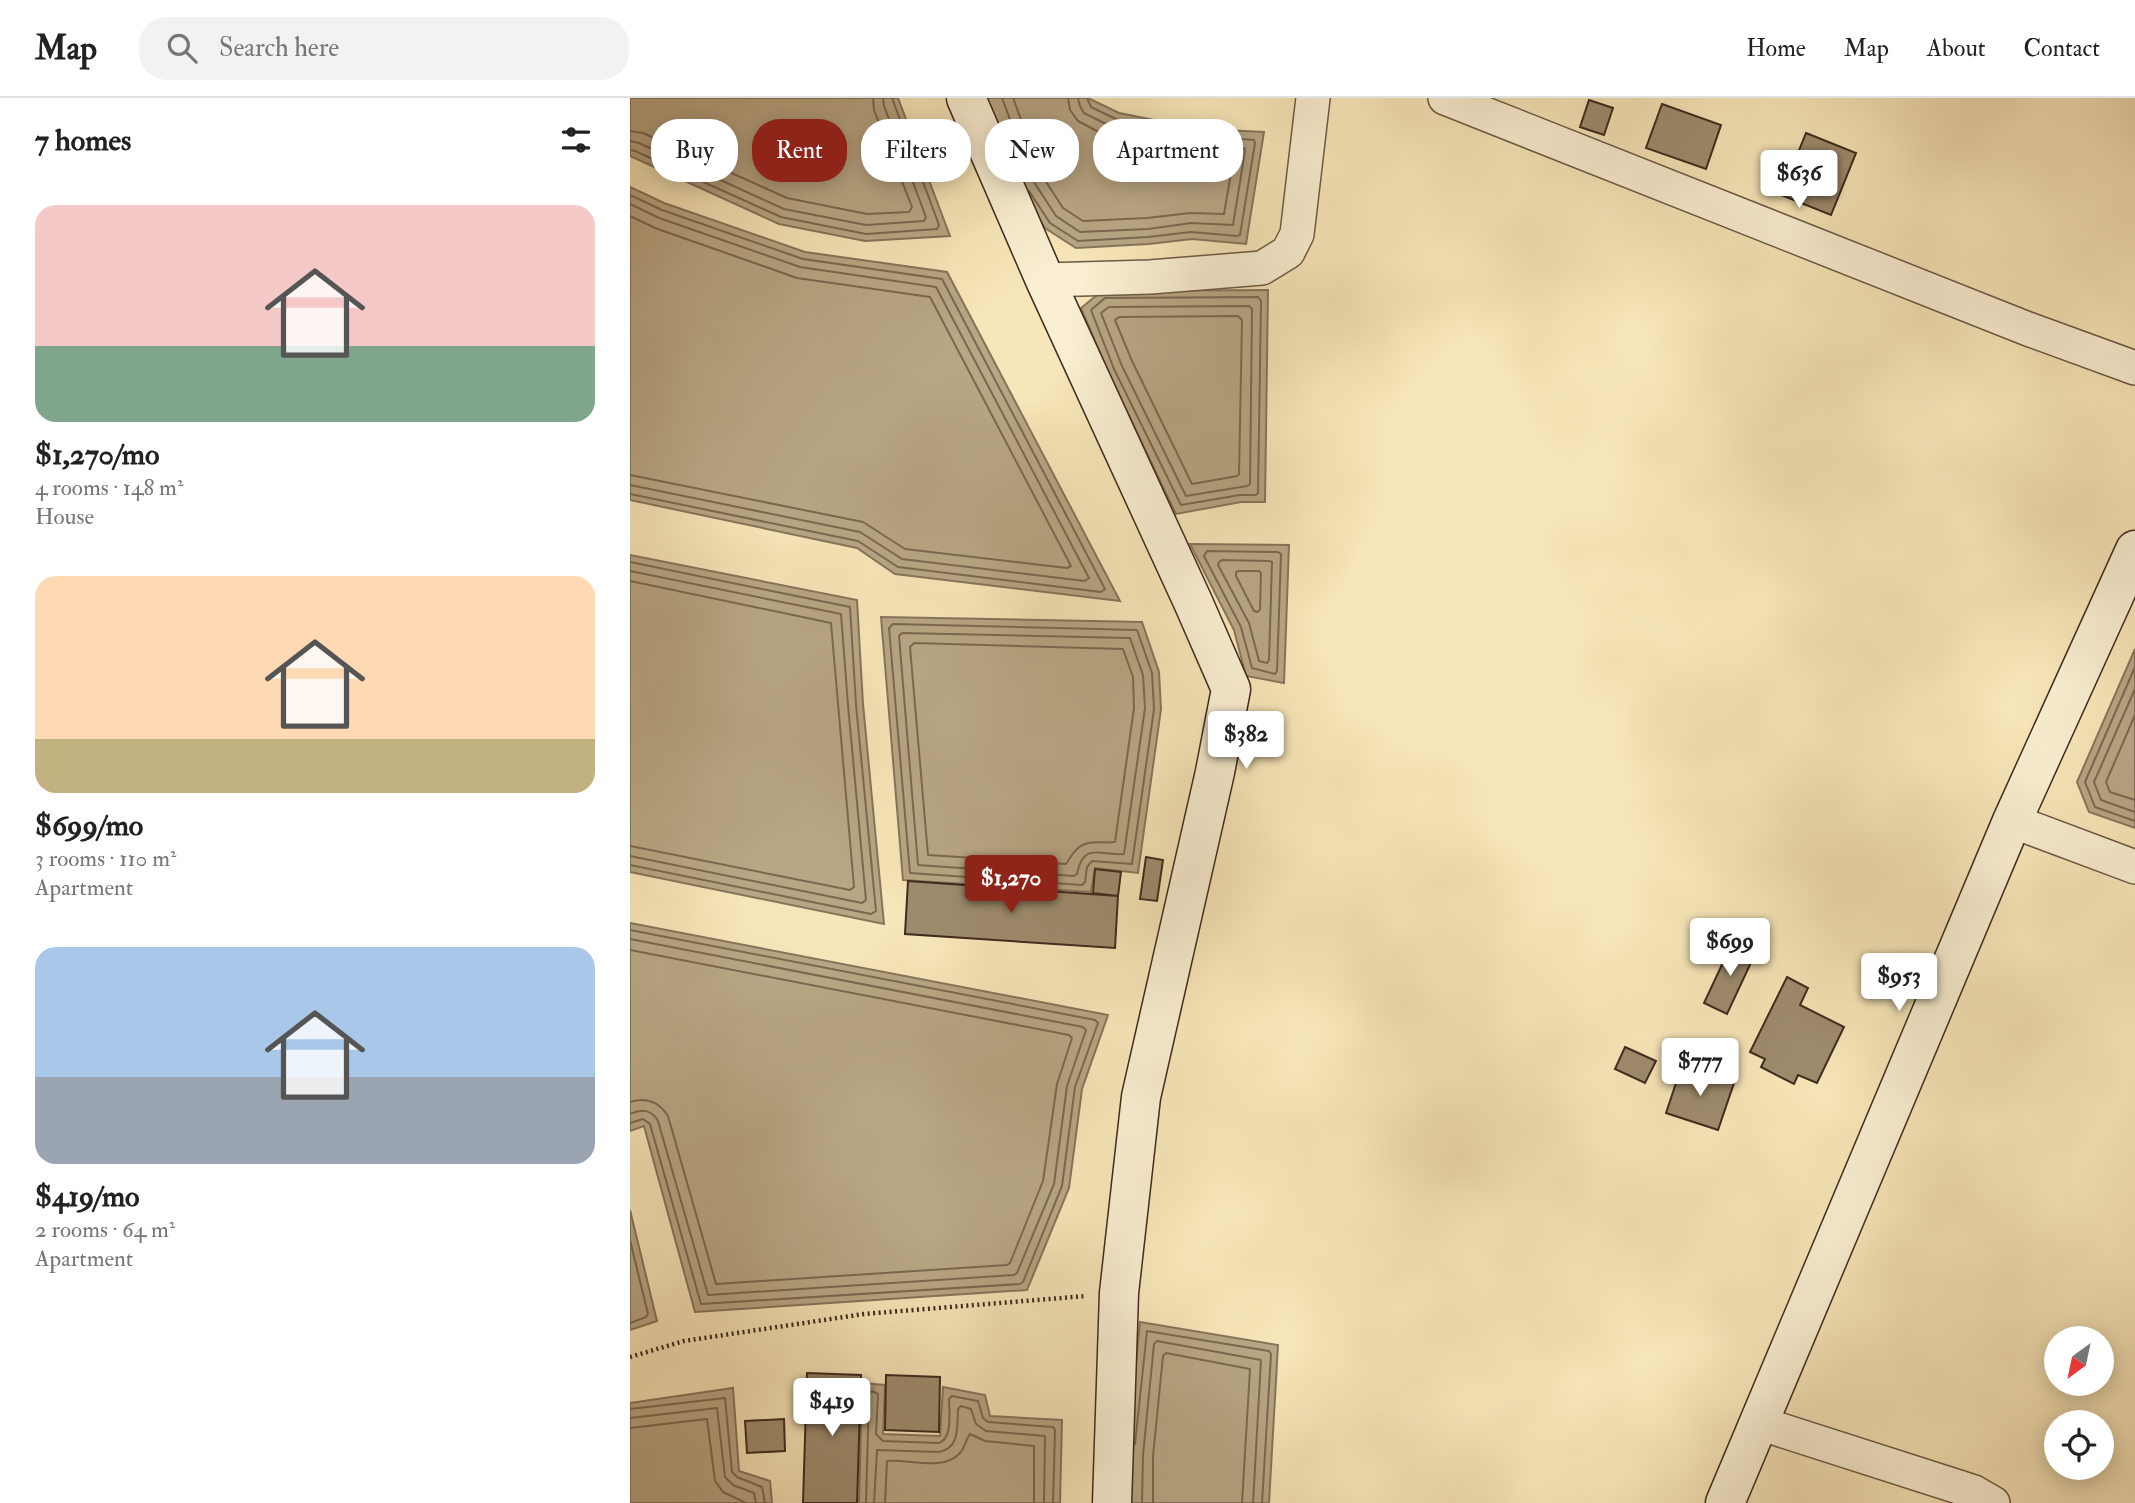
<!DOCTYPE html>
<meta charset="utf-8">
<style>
:root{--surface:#fff;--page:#f2f2f2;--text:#222;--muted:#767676;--line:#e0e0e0;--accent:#8f2418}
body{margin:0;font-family:"IM FELL Double Pica",serif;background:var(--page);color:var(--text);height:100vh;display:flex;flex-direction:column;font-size:26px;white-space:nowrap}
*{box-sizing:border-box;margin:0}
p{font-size:23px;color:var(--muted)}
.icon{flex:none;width:38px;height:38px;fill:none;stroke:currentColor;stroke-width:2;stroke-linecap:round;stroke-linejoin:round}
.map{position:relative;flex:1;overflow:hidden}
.drawer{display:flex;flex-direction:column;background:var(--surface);width:630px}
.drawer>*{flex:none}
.banner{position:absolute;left:21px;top:21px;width:665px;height:63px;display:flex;gap:14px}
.needle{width:46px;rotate:213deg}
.fabs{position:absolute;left:1414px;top:1228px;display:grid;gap:14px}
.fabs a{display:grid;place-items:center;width:70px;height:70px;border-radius:50%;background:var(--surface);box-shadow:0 4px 18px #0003;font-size:35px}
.price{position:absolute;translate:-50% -60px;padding:0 16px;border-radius:7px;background:#fff;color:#222;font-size:23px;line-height:46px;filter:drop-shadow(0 2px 4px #0008)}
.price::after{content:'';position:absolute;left:50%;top:42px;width:21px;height:16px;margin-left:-10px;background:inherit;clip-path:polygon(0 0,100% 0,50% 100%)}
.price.on{background:var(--accent);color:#fff}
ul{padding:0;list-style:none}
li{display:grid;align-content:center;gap:14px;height:371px;padding:0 35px}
li span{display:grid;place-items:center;height:217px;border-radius:21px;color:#555}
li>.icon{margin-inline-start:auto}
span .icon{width:126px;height:126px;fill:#fffc;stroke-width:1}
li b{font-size:30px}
h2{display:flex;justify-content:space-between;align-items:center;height:84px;padding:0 35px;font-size:30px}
.pill{padding:0 24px;border-radius:28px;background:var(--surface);box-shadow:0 4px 18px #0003;font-size:24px;line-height:63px}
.pill.on{background:var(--accent);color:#fff}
header{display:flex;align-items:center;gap:42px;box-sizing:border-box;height:98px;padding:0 35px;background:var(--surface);border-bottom:2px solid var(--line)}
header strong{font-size:33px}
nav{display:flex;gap:38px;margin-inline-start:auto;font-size:24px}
.search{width:490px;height:63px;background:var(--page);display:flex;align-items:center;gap:18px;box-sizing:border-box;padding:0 24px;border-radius:28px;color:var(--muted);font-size:26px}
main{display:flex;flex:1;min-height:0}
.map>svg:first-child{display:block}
.water{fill:#b8a684;stroke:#87745b;stroke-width:2}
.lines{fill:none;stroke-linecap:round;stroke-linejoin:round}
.shore{stroke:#7b6850;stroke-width:2}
.building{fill:#9e8c6e;stroke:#3e2a1d;stroke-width:2}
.street-casing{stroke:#6c5944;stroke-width:36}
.secondary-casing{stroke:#3e2a1d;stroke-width:41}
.path{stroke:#3e2a1d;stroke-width:4.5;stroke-dasharray:2 3.5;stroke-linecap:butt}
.street{stroke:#faefd2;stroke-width:33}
.secondary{stroke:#faefd2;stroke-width:38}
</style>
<header>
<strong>Map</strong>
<div class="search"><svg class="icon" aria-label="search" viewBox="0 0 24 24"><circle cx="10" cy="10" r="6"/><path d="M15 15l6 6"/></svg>Search here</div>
<nav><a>Home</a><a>Map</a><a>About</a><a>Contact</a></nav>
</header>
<main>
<section class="drawer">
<h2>7 homes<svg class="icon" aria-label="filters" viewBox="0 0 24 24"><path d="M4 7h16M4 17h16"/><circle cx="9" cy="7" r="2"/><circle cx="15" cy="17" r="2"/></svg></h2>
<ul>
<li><span style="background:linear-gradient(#f6c9c9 65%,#7fa58c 0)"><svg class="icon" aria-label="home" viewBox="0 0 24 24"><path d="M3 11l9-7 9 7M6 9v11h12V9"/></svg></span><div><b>$1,270/mo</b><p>4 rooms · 148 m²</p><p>House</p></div></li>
<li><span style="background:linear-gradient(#ffd9b3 75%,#c2b280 0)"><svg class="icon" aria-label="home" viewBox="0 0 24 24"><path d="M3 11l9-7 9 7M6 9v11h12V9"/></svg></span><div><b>$699/mo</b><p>3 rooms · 110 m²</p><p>Apartment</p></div></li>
<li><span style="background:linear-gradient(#a9c7e8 60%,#9aa5b1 0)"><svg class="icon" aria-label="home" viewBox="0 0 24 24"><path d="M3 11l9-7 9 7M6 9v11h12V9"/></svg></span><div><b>$419/mo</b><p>2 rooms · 64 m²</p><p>Apartment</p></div></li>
</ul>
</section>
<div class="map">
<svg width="1505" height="1405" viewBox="0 0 1505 1405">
<rect width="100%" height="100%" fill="#f7e6b9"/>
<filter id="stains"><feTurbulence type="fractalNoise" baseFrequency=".00286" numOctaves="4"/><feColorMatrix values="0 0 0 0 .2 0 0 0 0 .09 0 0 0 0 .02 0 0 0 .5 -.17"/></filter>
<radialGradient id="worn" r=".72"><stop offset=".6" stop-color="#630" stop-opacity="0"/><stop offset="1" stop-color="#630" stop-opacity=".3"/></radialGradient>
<path class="water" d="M 0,0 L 268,0 L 320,138 L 235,143 L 149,126 L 0,58 Z
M 355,0 L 458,0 L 489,15 L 569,31 L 634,34 L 616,146 L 562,141 L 519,146 L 446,150 L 415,130 L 387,88 Z
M 0,89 L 34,105 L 175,154 L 317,174 L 490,503 L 265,476 L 227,450 L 0,402 Z
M 638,192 L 635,404 L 611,404 L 546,416 L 478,274 L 451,210 L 472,193 Z
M 560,446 L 659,447 L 654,585 L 616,578 L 604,532 Z
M 0,457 L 227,502 L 233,606 L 254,826 L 0,774 Z
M 251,519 L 512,524 L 529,574 L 531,611 L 508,775 L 465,770 L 461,794 L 273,782 Z
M 1505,551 L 1505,730 L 1459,714 L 1447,684 Z
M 0,825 L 478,917 L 452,991 L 439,1090 L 397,1192 L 65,1214 L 14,1028 L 0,1033 Z
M 0,1112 L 27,1223 L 0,1232 Z
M 510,1224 L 648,1247 L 639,1405 L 497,1405 L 497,1356 Z
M 232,1285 L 255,1287 L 253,1336 L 310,1338 L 313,1289 L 355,1297 L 360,1318 L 432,1322 L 430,1405 L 229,1405 Z
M 103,1290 L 109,1373 L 140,1383 L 142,1405 L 0,1405 L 0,1305 Z"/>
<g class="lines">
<path class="shore" d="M 372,0 L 402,81 L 426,118 L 450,134 L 518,131 L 561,125 L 603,127 L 615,53 L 614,50 L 567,47 L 484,30 L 454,15 L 450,8 L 448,0
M 383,0 L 411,76 L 433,110 L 453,123 L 517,120 L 560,115 L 594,116 L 603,63 L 602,60 L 565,57 L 480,40 L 448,23 L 440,12 L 438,0
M 0,33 L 13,35 L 157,100 L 237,116 L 279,114 L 282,109 L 244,12 L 243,0
M 0,43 L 9,45 L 154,111 L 236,127 L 294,123 L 296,119 L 254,8 L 253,0
M 0,52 L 5,53 L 151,119 L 236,136 L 307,131 L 309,127 L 262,0
M 399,93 L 420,125 L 448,143 L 518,139 L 561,134 L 607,138 L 610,137 L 625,45 L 624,42 L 568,38 L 488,22 L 461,9 L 457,0
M 0,97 L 32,112 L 173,161 L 312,181 L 475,491 L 471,494 L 268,469 L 228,443 L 0,396
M 0,106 L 29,120 L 170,169 L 306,189 L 459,480 L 455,483 L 272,461 L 230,434 L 0,387
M 0,118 L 25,130 L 167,180 L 300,199 L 441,468 L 437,470 L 275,451 L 233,424 L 0,377
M 628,199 L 631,203 L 628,395 L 626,397 L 610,397 L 551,407 L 484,271 L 461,212 L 475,200 Z
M 619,208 L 622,211 L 620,386 L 617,388 L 556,398 L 492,268 L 471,215 L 479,209 Z
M 608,218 L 612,222 L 609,376 L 607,378 L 562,386 L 502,263 L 485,222 L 489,219 Z
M 577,453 L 648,454 L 651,456 L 647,573 L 645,576 L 622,570 L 611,529 L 574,458 Z
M 592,462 L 639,463 L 642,464 L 639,562 L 637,565 L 629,563 L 619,525 L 588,467 L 589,464 Z
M 0,464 L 220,509 L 226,607 L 246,813 L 241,816 L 0,767
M 0,473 L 211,516 L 218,607 L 236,802 L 232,805 L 0,758
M 609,473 L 629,473 L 631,475 L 630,511 L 628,514 L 624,513 L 606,478 L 606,474 Z
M 0,483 L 201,525 L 224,789 L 220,792 L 0,748
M 263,526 L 507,532 L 522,575 L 524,611 L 502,766 L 462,763 L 457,769 L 455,784 L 452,787 L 280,775 L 259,530 Z
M 272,535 L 500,540 L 513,577 L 515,610 L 494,756 C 472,758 453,743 447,776 L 444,778 L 288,767 L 269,538 Z
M 284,545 L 493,551 L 503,579 L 504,610 L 485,744 C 471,746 457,740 446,752 C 441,757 439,762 436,766 L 298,757 L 280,549 Z
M 1505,569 L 1455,684 L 1465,709 L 1505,723
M 1505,591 L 1464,684 L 1471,702 L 1505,714
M 1505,617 L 1476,684 L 1480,694 L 1505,702
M 0,832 L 465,922 L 468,925 L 445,989 L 432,1088 L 393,1184 L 390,1186 L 71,1206 L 20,1026 L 13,1021 L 0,1025
M 0,841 L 453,929 L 456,932 L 437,988 L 424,1086 L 387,1175 L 384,1177 L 78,1197 L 28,1023 C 21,1011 12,1011 0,1016
M 0,852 L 439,937 L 442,940 L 427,986 L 413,1083 L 380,1165 L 377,1167 L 86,1186 L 38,1018 C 29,1004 16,999 0,1004
M 0,1142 L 18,1216 L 16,1219 L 0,1225
M 0,1311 L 95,1300 L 102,1374 L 107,1379 L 132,1389 L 135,1405
M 0,1320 L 87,1310 L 95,1379 L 103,1387 L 124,1395 L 126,1405
M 0,1330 L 77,1321 L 85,1383 L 93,1394 L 116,1405
M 505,1346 L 517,1233 L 639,1253 L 641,1256 L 632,1405
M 236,1405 L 239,1296 L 242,1293 L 248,1296 L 246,1336 L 253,1343 L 309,1345 C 323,1340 319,1314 319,1301 L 322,1298 L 348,1303 L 353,1320 L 358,1324 L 423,1329 L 425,1332 L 423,1405
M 244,1405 L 247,1352 L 309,1354 C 330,1350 327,1329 328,1311 L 331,1308 L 341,1311 L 346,1326 L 356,1333 L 415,1338 L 414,1405
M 255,1405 L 257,1363 C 279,1361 313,1373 329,1356 C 335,1350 336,1341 340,1336 L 355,1343 L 404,1348 L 404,1405
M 512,1405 L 513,1357 L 524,1246 L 527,1243 L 631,1262 L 623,1405
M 523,1405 L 523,1358 L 533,1258 L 536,1255 L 620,1271 L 612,1405"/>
</g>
<path class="building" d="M 959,2 L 983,10 L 974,37 L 950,29 Z
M 1032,6 L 1091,27 L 1076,71 L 1016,50 Z
M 1176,35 L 1226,55 L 1201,117 L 1151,97 Z
M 516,759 L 533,762 L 527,803 L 510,801 Z
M 465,771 L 491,774 L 488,798 L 463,795 Z
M 278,783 L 488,798 L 485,850 L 275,836 Z
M 1103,843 L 1126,854 L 1097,916 L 1074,905 Z
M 1157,879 L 1178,890 L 1170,907 L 1214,929 L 1187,985 L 1168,977 L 1164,986 L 1131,969 L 1135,961 L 1120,954 Z
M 995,949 L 1026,963 L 1015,985 L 985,971 Z
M 1052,967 L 1104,985 L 1088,1032 L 1036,1015 Z
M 177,1275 L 231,1277 L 227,1405 L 173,1405 Z
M 256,1277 L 310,1279 L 309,1334 L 255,1332 Z
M 154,1321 L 155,1353 L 117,1355 L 115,1323 Z"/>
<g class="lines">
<defs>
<path id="street" d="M 815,0 L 1398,231 L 1505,270
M 415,182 L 520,179 L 632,170 L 658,154 L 667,136 L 683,0
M 1382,723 L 1505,769
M 1129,1325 L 1344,1394 L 1363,1405"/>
<path id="secondary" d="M 336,0 L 415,182 L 563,504 L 601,591 L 585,674 L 511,999 L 489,1195 L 482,1405
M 1095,1405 L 1382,723 L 1505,452"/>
</defs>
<use href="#street" class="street-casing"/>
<use href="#secondary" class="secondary-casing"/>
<path class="path" d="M 0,1259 L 54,1243 L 234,1216 L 456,1198"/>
<use href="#street" class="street"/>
<use href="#secondary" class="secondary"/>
</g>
<rect width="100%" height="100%" filter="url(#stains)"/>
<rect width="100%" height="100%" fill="url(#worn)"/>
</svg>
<div class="fabs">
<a><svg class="needle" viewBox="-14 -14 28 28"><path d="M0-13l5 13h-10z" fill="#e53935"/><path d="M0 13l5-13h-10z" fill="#767676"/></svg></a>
<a><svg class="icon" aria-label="locate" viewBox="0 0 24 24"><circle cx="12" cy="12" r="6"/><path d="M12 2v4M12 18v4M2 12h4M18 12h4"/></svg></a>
</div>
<b class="price" style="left:1169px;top:112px">$636</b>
<b class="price" style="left:616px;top:673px">$382</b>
<b class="price on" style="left:381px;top:817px">$1,270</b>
<b class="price" style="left:1100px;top:880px">$699</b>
<b class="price" style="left:1269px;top:915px">$953</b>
<b class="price" style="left:1070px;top:1000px">$777</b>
<b class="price" style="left:202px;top:1340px">$419</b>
<div class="banner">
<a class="pill">Buy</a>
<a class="pill on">Rent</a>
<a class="pill">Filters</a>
<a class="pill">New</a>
<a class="pill">Apartment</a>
</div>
</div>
</main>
